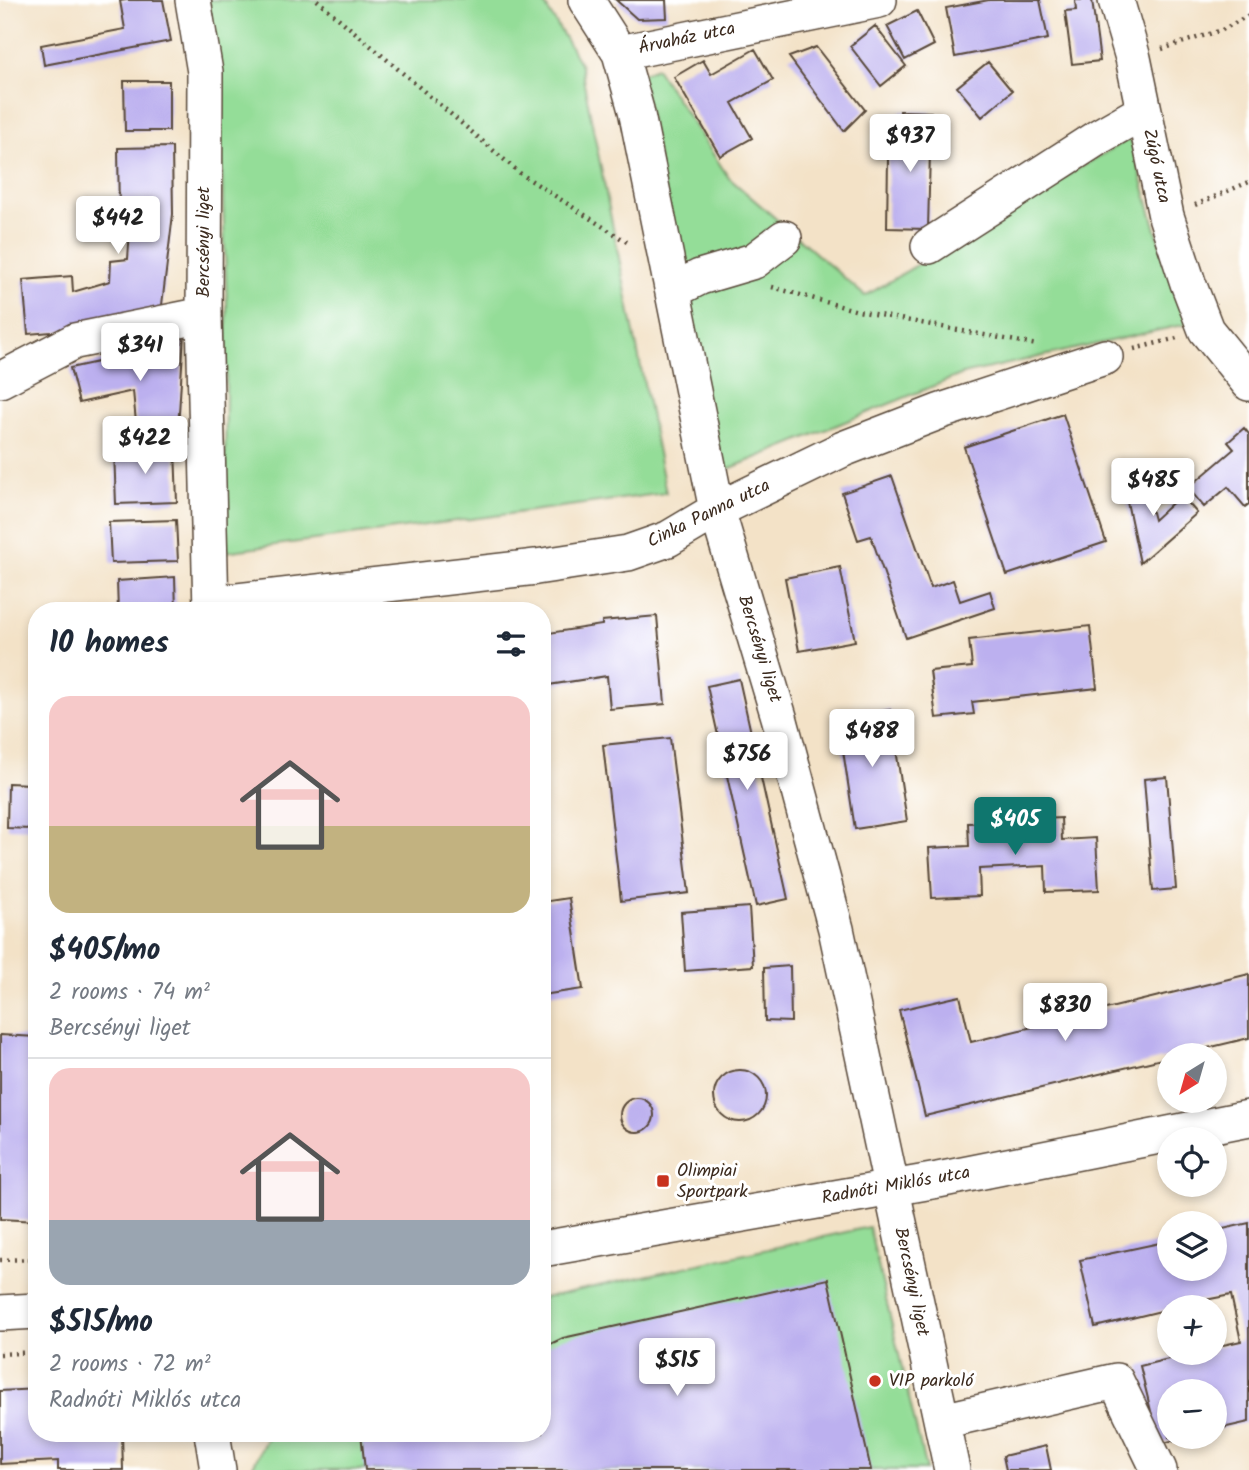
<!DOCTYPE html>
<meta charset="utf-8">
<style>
:root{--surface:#fff;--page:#f2f2f3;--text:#1f2937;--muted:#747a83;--line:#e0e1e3;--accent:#0f766e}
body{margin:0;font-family:Kalam,sans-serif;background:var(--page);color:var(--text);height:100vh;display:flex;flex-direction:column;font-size:26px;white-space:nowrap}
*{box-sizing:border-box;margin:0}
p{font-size:23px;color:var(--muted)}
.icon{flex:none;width:38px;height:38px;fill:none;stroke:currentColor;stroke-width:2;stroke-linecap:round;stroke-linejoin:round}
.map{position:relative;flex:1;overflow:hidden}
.sheet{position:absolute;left:28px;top:602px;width:523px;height:840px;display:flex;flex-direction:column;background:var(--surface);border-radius:28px;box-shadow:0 4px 10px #0003}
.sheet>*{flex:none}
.needle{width:46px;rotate:217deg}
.controls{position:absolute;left:1157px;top:1043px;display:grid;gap:14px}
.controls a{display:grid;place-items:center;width:70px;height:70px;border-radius:50%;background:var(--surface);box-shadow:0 4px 10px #0003;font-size:35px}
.price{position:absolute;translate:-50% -60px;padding:0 16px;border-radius:7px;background:#fff;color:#222;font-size:23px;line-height:46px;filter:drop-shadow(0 2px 4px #0008)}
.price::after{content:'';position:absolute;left:50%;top:42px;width:21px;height:16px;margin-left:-10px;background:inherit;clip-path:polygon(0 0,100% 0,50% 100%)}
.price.active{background:var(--accent);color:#fff}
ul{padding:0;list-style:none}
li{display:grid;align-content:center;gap:14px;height:371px;padding:0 21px}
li+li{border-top:2px solid var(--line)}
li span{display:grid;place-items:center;height:217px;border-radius:21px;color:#555}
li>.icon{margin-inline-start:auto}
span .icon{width:126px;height:126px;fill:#fffc;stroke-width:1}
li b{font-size:30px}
h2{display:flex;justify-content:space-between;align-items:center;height:84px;padding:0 21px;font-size:30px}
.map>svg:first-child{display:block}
.green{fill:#94dd98;stroke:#68845b;stroke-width:2}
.building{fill:#bcb0ef}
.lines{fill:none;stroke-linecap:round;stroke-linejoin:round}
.minor-casing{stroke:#574637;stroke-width:38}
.path{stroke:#574637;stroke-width:4.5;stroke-dasharray:2 5;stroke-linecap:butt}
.minor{stroke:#fff;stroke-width:35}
.poi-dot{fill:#c8321e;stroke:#fff;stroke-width:2.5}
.labels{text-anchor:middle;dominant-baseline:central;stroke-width:6;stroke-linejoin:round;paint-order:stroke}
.street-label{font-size:18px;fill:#3b2a1e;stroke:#fff}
.poi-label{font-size:18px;fill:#3b2a1e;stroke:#fff;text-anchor:start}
</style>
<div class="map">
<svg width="1249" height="1470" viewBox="0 0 1249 1470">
<rect width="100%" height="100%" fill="#fff"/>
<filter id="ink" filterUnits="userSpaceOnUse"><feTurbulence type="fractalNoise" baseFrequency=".0143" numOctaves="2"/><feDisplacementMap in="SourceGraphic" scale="14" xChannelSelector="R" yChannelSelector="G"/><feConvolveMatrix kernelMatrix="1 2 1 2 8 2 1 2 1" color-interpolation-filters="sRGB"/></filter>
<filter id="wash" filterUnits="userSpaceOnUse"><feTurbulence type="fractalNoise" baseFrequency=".00686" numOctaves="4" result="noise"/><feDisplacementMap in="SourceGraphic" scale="28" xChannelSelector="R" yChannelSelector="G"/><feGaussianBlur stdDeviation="1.57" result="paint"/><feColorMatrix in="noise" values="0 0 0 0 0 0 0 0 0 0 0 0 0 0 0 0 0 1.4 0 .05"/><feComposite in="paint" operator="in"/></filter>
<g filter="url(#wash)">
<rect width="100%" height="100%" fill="#f3e2c7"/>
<path class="green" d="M 206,0 L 542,0 L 580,63 L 666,493 L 224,552 L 227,307 L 218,62 Z
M 656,68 L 729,178 L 865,296 L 1130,138 L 1166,265 L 1191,323 L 963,374 L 721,472 L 641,74 Z
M 869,1227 L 926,1470 L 251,1470 L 269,1433 L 542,1433 L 543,1298 Z"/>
<g id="blocks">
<path class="building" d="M 126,0 L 163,0 L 171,41 L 44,65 L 41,45 L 125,29 L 120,1 Z
M 616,0 L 666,0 L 667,18 L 637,19 Z
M 989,0 L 1040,0 L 1048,39 L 955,57 L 946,8 Z
M 1075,0 L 1092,0 L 1100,61 L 1072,64 L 1065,11 L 1076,10 Z
M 917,11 L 934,45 L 905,60 L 887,26 Z
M 875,26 L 906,66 L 881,86 L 850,46 Z
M 816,47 L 865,110 L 844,131 L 789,57 Z
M 755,49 L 773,80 L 732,103 L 752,138 L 720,156 L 674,77 L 703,60 L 711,74 Z
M 988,62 L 1012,91 L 982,117 L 957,87 Z
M 124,81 L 169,81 L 169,131 L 125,131 Z
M 900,111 L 931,112 L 928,229 L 887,228 L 888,158 L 898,158 Z
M 172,147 L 173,214 L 161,313 L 76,330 L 28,334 L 23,280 L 72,276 L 73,292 L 110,281 L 111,261 L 128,259 L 131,215 L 119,215 L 118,148 Z
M 184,333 L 178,429 L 137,433 L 133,391 L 79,403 L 70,368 L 153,350 L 150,341 Z
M 1063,414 L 1106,542 L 1007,575 L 964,447 Z
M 1244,428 L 1249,434 L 1249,504 L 1245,507 L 1228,487 L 1204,507 L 1188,488 L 1234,449 L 1228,442 Z
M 175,449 L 177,502 L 116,504 L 114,450 Z
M 892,476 L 931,588 L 953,580 L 960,601 L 990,591 L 995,608 L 906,638 L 871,536 L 858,540 L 842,493 Z
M 1143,478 L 1154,520 L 1181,495 L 1197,513 L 1140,563 L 1123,483 Z
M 176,520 L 178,561 L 111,563 L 109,522 Z
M 840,567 L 855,641 L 799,651 L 785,578 Z
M 175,577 L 176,611 L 118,611 L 117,581 Z
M 657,616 L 665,704 L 610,709 L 607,676 L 542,686 L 542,634 L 602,625 L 602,621 Z
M 1090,626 L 1097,688 L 972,702 L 974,714 L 936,718 L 930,671 L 972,667 L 969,640 Z
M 739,679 L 788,899 L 756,906 L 707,686 Z
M 890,710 L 907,821 L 855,829 L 838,718 Z
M 670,738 L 689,893 L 621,901 L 603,745 Z
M 1167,777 L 1176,889 L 1153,891 L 1144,779 Z
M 8,783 L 31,784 L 30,829 L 7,828 Z
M 1061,818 L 1062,840 L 1096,838 L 1099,890 L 1046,892 L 1045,866 L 979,869 L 980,896 L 932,898 L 929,848 L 969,846 L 968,823 Z
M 569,898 L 583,989 L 542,995 L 542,902 Z
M 749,907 L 753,966 L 685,971 L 681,912 Z
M 790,966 L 791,1022 L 765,1021 L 764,968 Z
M 1249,974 L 1249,1038 L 925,1116 L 899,1010 L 960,996 L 971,1042 Z
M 0,1035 L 37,1037 L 37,1221 L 0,1219 Z
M714 1096a26 26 0 1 1 52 0a26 26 0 1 1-52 0Z
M620 1115a17 17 0 1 1 34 0a17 17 0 1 1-34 0Z
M 1249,1223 L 1249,1422 L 1214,1430 L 1214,1391 L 1169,1391 L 1169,1437 L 1184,1438 L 1159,1444 L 1140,1366 L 1193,1353 L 1214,1353 L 1214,1347 L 1241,1341 L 1231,1295 L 1169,1307 L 1169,1309 L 1095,1327 L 1080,1260 L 1169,1241 L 1169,1269 L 1214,1269 L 1214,1231 Z
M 828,1279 L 871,1470 L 365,1470 L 361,1433 L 542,1433 L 542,1348 L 563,1338 Z
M 37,1389 L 37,1433 L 122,1433 L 123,1470 L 58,1470 L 58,1461 L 0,1464 L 0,1391 Z
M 1046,1446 L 1051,1470 L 1006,1470 L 1003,1456 Z"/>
</g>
</g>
<g filter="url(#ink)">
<use href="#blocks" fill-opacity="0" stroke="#574637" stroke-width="2"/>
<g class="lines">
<defs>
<path id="minor" d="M 193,0 L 205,72 L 204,315 L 211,611
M 586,0 L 620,53 L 636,110 L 717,510 L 779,717 L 836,929 L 952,1470
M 1116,0 L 1133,58 L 1166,216 L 1188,283 L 1206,330 L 1249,383
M 620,53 L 879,0
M 929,246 L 1100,136 L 1144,111
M 674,290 L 700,277 L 754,261 L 784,238
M 0,380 L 75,341 L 204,315
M 211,604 L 536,567 L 628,553 L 668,539 L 717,510 L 843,449 L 941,411 L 1105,357
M 542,1249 L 938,1180 L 1249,1118
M 0,1313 L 37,1311
M 942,1421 L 1116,1381 L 1159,1470
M 212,1433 L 218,1470"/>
</defs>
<use href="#minor" class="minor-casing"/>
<path class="path" d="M 317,0 L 521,174 L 630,244
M 1162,49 L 1222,30 L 1249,15
M 1195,205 L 1249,182
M 772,287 L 858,311 L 1037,345
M 1134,349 L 1177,338
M 0,1260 L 37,1259
M 0,1354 L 37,1352"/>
<use href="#minor" class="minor"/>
</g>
</g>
<g class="poi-dot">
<rect x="656" y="1174" width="14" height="14" rx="3.5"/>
<circle cx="875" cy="1381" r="7"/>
</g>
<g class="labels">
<g class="street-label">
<text transform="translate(687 39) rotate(-12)">Árvaház utca</text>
<text transform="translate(1156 166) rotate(78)">Zúgó utca</text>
<text transform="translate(204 242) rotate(-90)">Bercsényi liget</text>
<text transform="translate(709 514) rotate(-26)">Cinka Panna utca</text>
<text transform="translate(759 649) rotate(73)">Bercsényi liget</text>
<text transform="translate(896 1186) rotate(-10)">Radnóti Miklós utca</text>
<text transform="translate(911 1282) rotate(78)">Bercsényi liget</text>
</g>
<g class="poi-label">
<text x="677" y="1171">Olimpiai<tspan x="677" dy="21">Sportpark</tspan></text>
<text x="889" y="1381">VIP parkoló</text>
</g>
</g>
</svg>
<div class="controls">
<a><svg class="needle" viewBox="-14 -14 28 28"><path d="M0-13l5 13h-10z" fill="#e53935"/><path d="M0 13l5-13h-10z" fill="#747a83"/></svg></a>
<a><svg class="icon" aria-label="locate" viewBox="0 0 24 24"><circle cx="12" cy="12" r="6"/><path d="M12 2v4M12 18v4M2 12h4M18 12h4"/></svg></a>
<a><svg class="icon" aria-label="layers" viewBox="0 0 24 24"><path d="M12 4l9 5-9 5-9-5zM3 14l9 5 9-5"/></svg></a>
<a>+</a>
<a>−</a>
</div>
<b class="price" style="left:910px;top:174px">$937</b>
<b class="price" style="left:118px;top:256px">$442</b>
<b class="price" style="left:140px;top:383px">$341</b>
<b class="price" style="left:145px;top:476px">$422</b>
<b class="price" style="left:1153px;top:518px">$485</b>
<b class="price" style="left:872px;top:769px">$488</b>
<b class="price" style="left:747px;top:792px">$756</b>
<b class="price active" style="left:1015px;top:857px">$405</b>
<b class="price" style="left:1065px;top:1043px">$830</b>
<b class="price" style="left:677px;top:1398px">$515</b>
<section class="sheet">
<h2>10 homes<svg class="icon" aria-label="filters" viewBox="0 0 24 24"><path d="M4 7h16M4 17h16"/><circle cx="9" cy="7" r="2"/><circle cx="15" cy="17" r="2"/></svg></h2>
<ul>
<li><span style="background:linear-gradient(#f6c9c9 60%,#c2b280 0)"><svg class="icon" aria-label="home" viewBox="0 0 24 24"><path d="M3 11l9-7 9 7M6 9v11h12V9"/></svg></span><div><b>$405/mo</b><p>2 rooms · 74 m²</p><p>Bercsényi liget</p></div></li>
<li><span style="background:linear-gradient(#f6c9c9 70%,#9aa5b1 0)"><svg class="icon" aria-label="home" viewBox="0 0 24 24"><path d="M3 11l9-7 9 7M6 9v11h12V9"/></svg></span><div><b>$515/mo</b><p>2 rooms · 72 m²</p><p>Radnóti Miklós utca</p></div></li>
</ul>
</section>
</div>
